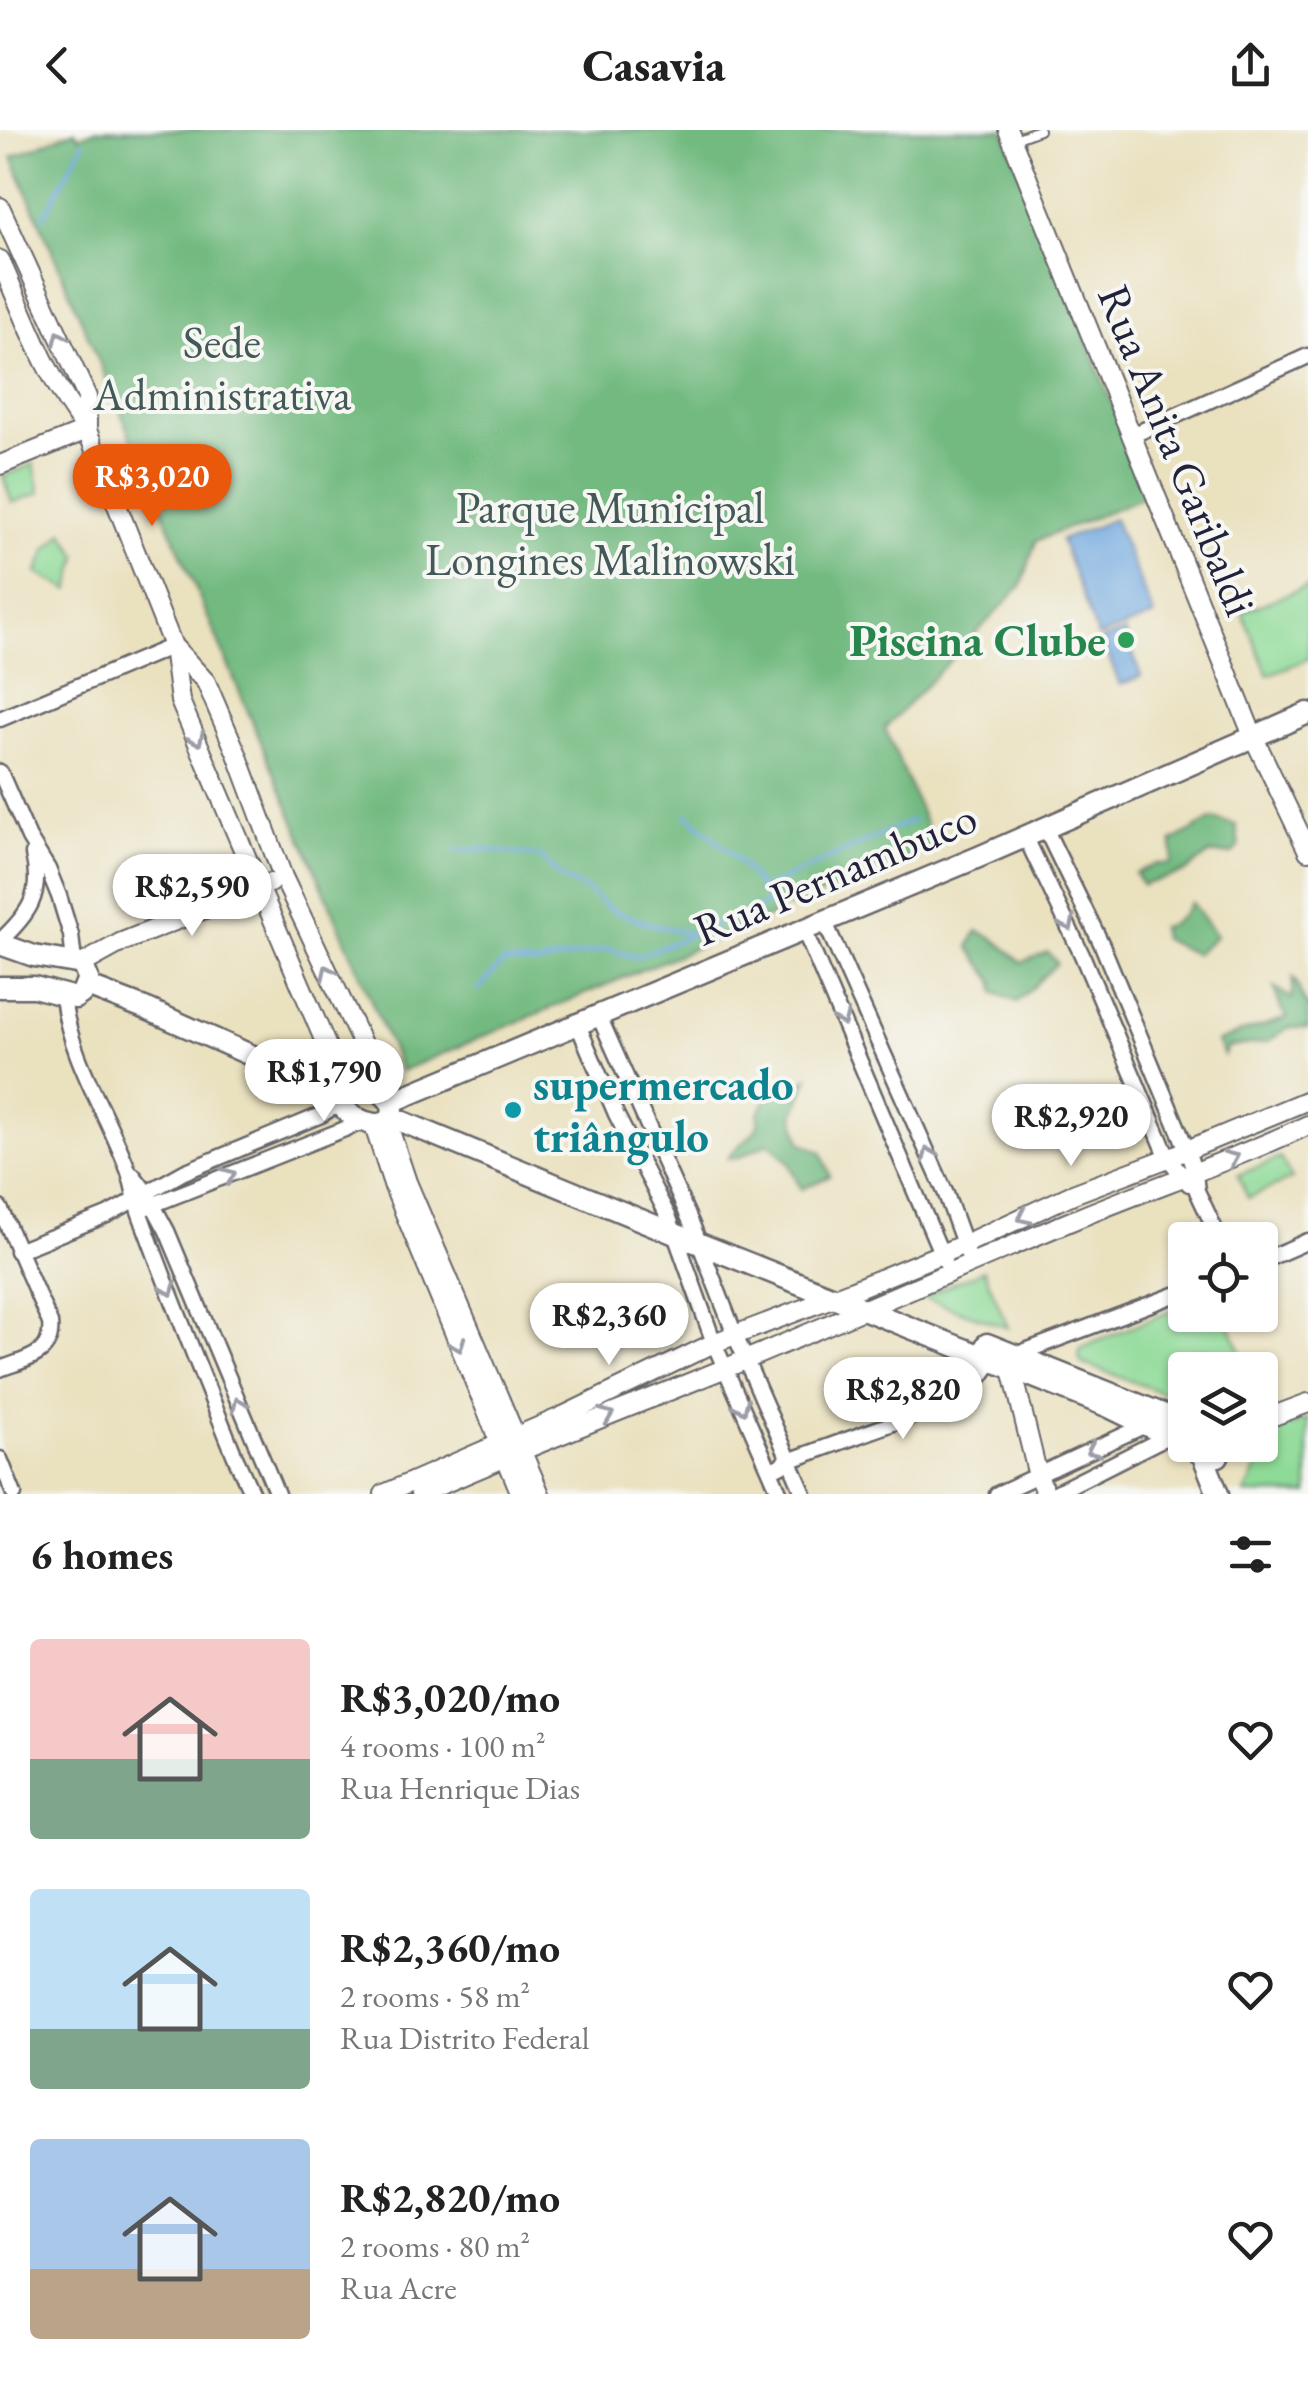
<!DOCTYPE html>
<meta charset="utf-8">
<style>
:root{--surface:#fff;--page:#f6f6f6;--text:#222;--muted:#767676;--accent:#ea580c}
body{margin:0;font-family:"EB Garamond",serif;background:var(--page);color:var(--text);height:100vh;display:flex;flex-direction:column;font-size:38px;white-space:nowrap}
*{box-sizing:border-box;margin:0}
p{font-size:32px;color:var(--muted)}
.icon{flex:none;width:55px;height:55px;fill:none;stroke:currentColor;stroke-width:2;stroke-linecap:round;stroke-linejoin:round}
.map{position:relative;height:1364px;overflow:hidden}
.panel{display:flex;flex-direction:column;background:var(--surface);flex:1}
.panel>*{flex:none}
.fabs{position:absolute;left:1168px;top:1092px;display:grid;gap:20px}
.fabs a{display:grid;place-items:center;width:110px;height:110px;border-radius:10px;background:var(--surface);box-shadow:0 2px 8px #0004;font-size:50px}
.price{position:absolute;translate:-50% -85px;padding:0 22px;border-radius:35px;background:#fff;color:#222;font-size:32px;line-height:65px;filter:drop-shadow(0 2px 5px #0008)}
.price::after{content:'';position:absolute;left:50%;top:60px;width:30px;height:22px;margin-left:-15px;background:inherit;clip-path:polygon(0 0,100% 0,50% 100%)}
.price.selected{background:var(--accent);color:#fff}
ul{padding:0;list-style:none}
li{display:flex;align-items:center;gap:30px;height:250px;padding:0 30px}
li span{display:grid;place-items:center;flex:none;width:280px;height:200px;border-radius:10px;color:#555}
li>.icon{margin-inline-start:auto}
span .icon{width:120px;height:120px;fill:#fffc;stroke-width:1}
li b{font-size:42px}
h2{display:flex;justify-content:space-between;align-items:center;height:120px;padding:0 30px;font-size:42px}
header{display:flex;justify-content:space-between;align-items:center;height:130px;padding:0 30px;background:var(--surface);font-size:45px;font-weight:800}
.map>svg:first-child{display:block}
.green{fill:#8eda97;stroke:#587e69;stroke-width:2.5}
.forest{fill:#72ba80;stroke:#4a6e5e;stroke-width:2.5}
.water{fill:#70a8df;stroke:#49658d;stroke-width:2.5}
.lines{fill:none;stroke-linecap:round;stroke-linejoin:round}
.stream{stroke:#70a8df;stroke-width:4}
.service-casing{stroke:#686569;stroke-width:12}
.minor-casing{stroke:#686569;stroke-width:19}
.tertiary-casing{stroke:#686569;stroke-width:22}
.secondary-casing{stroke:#686569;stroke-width:25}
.service{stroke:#fff;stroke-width:8}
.minor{stroke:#fff;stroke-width:14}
.tertiary{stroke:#fff;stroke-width:18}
.secondary{stroke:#fff;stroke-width:20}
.oneway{stroke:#9c9ca7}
.leisure-dot{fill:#2e9e5b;stroke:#f6f6f2;stroke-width:4}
.culture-dot{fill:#0f9aa8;stroke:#f6f6f2;stroke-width:4}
.labels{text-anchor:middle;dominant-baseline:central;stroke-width:8;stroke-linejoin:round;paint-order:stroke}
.park-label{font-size:45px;fill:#425957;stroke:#f6f6f2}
.street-label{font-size:45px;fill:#22223b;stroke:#f6f6f2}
.leisure-label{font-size:45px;font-weight:bold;fill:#27864d;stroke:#f6f6f2;text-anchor:end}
.culture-label{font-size:45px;font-weight:bold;fill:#0d838f;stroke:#f6f6f2;text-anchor:start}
</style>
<header><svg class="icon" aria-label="back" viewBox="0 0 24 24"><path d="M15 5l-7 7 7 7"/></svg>Casavia<svg class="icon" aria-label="share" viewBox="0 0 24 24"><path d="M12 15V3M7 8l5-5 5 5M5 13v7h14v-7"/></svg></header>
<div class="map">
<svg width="1308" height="1364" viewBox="0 0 1308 1364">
<rect width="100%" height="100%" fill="#f6f6f2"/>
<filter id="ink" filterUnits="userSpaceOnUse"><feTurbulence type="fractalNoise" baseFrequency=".01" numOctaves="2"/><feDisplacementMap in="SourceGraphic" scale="20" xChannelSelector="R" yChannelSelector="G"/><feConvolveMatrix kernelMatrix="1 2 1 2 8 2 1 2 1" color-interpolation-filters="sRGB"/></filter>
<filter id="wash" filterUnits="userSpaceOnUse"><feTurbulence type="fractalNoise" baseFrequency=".0048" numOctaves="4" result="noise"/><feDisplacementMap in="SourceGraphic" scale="40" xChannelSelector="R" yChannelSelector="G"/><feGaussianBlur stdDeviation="2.25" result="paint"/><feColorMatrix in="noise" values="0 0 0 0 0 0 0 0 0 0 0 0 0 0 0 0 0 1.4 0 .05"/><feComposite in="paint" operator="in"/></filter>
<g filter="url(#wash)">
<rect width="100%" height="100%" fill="#eae1bf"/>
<path class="green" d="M 34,334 L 40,363 L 12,373 L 3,346 Z
M 63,402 L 78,426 L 70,460 L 37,443 L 47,420 Z
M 1308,456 L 1308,529 L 1268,545 L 1242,482 Z
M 1280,1028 L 1292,1049 L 1248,1068 L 1238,1045 Z
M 984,1140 L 1008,1198 L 921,1167 Z
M 1185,1175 L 1185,1185 L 1226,1185 L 1248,1240 L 1185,1240 L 1185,1271 L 1081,1233 L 1079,1226 L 1081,1218 Z
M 1308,1289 L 1308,1364 L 1245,1364 L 1274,1302 Z"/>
<path class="forest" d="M 75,0 L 79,7 L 96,0 L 1004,0 L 1148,365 L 1036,411 L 1022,455 L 885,598 L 935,716 L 788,778 L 783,767 L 775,770 L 780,782 L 401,941 L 12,27 Z
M 1213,689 L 1236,695 L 1239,717 L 1232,724 L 1209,724 L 1185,742 L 1142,755 L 1135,743 L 1156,734 L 1171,734 L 1173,725 L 1172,712 Z
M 1191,772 L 1216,806 L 1195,824 L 1162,809 L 1160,797 C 1175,795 1183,785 1191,772 Z
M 977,801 L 992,807 L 1022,832 L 1048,822 L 1057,833 L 1017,872 L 995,863 L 994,851 L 969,817 Z
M 1293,848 C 1301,857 1300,869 1308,875 L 1308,898 L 1288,898 L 1267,912 L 1228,917 L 1224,925 L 1217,912 C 1240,901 1264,897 1288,887 L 1281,879 L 1274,857 L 1292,869 Z
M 809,947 L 794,986 L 801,1012 L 821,1022 L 830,1046 L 801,1059 L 788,1032 L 769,1013 L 737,1028 L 728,1029 C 736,1011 762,1008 758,984 L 770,965 L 790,960 Z"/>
<path class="water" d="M 1114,389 L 1154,486 L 1098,507 L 1061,410 Z
M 1125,502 L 1141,546 L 1120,555 L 1102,510 Z"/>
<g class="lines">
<path class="stream" d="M 732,0 L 738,0
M 43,88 L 84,12
M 454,720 L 483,719 L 541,727 L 561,748 L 590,762 L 609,779 L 650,794 L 690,804
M 763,759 L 913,690
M 479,859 L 503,832 L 537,834 L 608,819 L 636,827 L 768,774 C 753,737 715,710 687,684"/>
</g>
</g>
<g filter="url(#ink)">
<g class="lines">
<defs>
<path id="service" d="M 1012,10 L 1039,0"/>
<path id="minor" d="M 1133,305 L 1308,226
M 0,589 L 173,516
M 0,642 L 29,708 L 48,739 L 59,766 L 71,805 L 74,832
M 1045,698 L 1102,815 L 1187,1020 L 1195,1044 L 1197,1061 L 1220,1110
M 1025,706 L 1082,825 L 1168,1028 L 1189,1054
M 824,790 L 946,1064 L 971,1133
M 804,800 L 944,1130
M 0,811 C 29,784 43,765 33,724
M 63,866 C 69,927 106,981 127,1037 C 133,1051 134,1066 139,1081 C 169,1164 203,1247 236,1329 L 252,1364
M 599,886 L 693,1097 L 735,1205 L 804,1364
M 578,895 L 616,984 L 669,1088 L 714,1213 L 780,1364
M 133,1045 L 146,1062 L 167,1101 L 277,1364
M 147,1077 L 365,991
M 0,1078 L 50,1193 C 54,1226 25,1229 0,1239
M 17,1121 L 107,1085 L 184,1042 L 321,985 L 339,973
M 1260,1132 L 1308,1111
M 1015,1225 L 1185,1161
M 0,1329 L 14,1364
M 770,1341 L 791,1330 L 954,1271 L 975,1255 L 993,1230
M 997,1364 L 1148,1294
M 1053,1364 L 1168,1306"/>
<path id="tertiary" d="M 1008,0 L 1253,606 L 1308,721
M 0,77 L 87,267 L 87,300
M 0,130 C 26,189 47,250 87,300 L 173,516 L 180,571 L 342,952
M 0,335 L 87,300
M 173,516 L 206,552 L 237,624 L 283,747 L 368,926 L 383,963
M 82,834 L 122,812 L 270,753
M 387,992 L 407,1052 L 540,1364
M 373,993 L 394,1057 L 521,1364
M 1014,1230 L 1012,1239 L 1038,1346 L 1046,1364
M 1260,1291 L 1308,1273
M 384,1364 L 563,1286 L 714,1213 L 853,1160 L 965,1114 L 1073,1064 L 1168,1028 L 1308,970
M 420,1364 C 519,1320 620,1281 721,1240 C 840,1191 957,1138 1076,1089 C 1153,1057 1232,1031 1308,995"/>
<path id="secondary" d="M 0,814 L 34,826 L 82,834 L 88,848 L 82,863 L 75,868 L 34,857 L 0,857
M 87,856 L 147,879 L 338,964
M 349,951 C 367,955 385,959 393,977 C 392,984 393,988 386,992 C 372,1000 341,983 338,968 C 338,963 340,958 342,952 Z
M 391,972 L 981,726 L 1308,583
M 391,987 L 675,1104 L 1109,1277 L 1185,1314
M 987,1214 L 1185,1293
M 1195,1315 L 1197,1321 L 1203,1326 L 1218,1364
M 1203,1326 L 1210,1328 L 1218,1326 L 1224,1315"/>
</defs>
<use href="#service" class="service-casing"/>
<use href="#minor" class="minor-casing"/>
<use href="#tertiary" class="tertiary-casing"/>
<use href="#secondary" class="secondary-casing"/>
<use href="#service" class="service"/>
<use href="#minor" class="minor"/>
<use href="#tertiary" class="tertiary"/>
<use href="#secondary" class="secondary"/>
</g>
<defs><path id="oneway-chevron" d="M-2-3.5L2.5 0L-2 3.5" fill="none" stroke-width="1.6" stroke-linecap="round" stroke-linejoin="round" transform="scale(2.5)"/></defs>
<g class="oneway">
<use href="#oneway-chevron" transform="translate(60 208) rotate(-114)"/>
<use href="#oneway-chevron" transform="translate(197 609) rotate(66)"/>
<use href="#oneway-chevron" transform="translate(1068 794) rotate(64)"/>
<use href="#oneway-chevron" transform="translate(328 842) rotate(-115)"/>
<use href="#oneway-chevron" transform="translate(842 889) rotate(67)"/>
<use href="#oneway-chevron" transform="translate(929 1024) rotate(-113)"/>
<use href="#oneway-chevron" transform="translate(1232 1028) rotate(-23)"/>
<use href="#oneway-chevron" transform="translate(229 1045) rotate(-22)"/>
<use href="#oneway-chevron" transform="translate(1024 1087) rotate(155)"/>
<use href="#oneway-chevron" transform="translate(169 1159) rotate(69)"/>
<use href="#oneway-chevron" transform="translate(458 1215) rotate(68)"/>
<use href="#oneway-chevron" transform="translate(239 1274) rotate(-113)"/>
<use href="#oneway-chevron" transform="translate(742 1277) rotate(66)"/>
<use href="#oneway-chevron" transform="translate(607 1285) rotate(-22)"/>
<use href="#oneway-chevron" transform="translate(1093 1320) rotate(155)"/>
</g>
</g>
<circle class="leisure-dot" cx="1126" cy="510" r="10"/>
<circle class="culture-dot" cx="513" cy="980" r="10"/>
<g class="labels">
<g class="park-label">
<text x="222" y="212">Sede<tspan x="222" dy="52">Administrativa</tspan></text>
<text x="610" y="377">Parque Municipal<tspan x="610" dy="52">Longines Malinowski</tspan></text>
</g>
<g class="street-label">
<text transform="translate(1178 320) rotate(68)">Rua Anita Garibaldi</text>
<text transform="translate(835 743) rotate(-23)">Rua Pernambuco</text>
</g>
<g class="leisure-label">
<text x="1106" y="510">Piscina Clube</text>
</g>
<g class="culture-label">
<text x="533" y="954">supermercado<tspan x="533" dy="52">triângulo</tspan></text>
</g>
</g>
</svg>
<div class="fabs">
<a><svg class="icon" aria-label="locate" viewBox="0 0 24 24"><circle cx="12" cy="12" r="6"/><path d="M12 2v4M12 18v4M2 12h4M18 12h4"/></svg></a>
<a><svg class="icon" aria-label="layers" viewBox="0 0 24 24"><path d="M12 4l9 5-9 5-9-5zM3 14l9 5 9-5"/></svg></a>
</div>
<b class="price selected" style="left:152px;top:399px">R$3,020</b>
<b class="price" style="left:192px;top:809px">R$2,590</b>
<b class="price" style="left:324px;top:994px">R$1,790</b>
<b class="price" style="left:1071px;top:1039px">R$2,920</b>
<b class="price" style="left:609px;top:1238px">R$2,360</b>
<b class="price" style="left:903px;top:1312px">R$2,820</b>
</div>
<section class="panel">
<h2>6 homes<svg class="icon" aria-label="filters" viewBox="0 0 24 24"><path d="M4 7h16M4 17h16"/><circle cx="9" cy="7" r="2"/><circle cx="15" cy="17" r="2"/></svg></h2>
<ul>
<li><span style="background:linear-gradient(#f6c9c9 60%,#7fa58c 0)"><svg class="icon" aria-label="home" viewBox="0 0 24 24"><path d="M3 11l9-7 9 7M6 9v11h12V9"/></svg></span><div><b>R$3,020/mo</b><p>4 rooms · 100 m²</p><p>Rua Henrique Dias</p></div><svg class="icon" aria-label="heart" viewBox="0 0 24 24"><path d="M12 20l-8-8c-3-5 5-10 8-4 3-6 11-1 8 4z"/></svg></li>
<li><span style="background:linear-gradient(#bfe0f5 70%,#7fa58c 0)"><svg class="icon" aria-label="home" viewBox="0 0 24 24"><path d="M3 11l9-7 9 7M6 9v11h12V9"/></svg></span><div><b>R$2,360/mo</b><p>2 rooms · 58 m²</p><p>Rua Distrito Federal</p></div><svg class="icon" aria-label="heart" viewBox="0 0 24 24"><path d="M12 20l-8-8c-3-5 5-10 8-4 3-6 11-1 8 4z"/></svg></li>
<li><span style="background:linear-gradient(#a9c7e8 65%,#b9a48a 0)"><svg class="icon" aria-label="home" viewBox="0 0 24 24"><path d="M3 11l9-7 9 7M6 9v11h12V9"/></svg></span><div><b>R$2,820/mo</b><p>2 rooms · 80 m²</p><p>Rua Acre</p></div><svg class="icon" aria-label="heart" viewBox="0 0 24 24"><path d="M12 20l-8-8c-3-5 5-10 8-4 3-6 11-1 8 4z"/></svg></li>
</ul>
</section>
